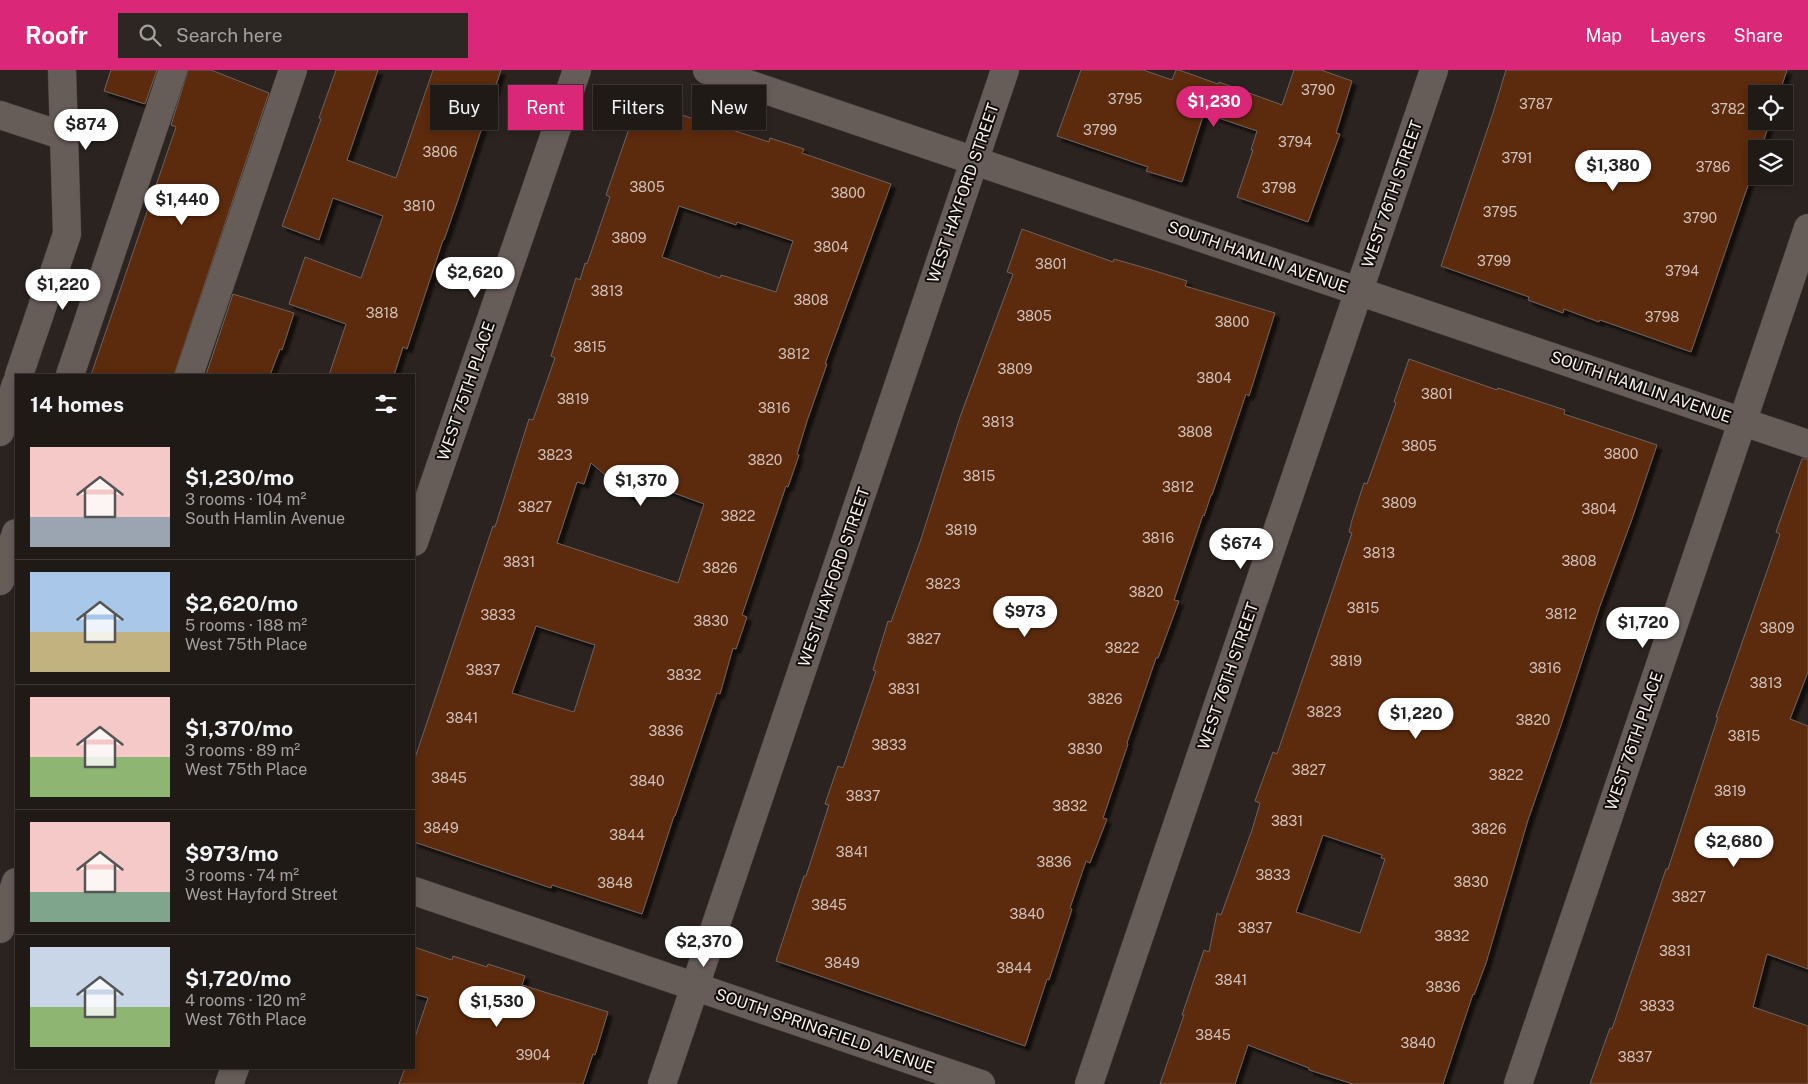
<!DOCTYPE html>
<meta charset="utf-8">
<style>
:root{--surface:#201a17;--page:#2d2724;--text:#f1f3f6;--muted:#a2a1a1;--line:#3d3836;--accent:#db2777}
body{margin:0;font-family:"Public Sans",sans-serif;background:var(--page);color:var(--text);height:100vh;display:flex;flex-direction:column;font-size:19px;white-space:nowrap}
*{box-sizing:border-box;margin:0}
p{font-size:16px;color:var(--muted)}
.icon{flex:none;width:28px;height:28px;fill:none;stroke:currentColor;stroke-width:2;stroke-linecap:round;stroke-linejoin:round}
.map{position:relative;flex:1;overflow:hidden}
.panel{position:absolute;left:15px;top:304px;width:400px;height:695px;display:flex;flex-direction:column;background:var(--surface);border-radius:0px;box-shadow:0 2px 8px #0003,0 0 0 1px var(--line)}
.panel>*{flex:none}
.banner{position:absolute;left:430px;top:15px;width:475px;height:45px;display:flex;gap:10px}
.buttons{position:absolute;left:1748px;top:15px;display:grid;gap:10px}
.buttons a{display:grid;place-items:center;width:45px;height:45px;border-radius:0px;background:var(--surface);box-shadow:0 2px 8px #0003,0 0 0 1px var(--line);font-size:25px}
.price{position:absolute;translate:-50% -42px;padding:0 11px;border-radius:18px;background:#fff;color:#222;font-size:16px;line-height:32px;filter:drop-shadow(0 1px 2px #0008)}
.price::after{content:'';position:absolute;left:50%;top:30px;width:15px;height:11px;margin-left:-8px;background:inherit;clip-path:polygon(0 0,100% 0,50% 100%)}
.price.active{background:var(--accent);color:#fff}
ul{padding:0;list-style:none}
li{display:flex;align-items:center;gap:15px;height:125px;padding:0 15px}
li+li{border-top:1px solid var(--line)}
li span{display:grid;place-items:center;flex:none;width:140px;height:100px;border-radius:0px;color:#555}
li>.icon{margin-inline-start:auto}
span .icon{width:60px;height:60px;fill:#fffc;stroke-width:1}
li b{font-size:21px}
h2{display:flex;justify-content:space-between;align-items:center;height:60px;padding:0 15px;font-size:21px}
.tag{padding:0 18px;border-radius:0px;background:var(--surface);box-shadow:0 2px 8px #0003,0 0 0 1px var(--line);font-size:18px;line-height:45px}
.tag.active{background:var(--accent);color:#fff}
header{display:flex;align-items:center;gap:30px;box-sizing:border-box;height:70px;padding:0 25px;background:var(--accent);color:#fff}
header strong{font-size:24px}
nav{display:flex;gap:28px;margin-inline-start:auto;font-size:18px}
.search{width:350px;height:45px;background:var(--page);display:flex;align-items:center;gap:12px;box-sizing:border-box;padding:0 18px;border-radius:0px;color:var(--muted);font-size:19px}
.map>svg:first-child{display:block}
.building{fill:#5b2910;stroke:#6d635e;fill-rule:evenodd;filter:url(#shadow)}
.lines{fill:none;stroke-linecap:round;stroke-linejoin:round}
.minor-casing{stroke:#453f3c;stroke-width:29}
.minor{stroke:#665c58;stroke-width:28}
.labels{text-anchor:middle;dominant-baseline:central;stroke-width:4;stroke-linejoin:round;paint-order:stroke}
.number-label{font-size:14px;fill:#d1c0b8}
.street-label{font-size:16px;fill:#f8f3f0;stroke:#110d0b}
</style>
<header>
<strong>Roofr</strong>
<div class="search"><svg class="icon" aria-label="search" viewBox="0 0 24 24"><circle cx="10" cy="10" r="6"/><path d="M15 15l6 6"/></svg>Search here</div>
<nav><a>Map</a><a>Layers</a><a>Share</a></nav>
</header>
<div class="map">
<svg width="1808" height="1014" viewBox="0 0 1808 1014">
<defs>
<filter id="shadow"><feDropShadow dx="4.5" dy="4.5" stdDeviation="1" flood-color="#0009"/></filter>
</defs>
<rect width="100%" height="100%" fill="#2b231f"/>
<path class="building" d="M 111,0 L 157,0 L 145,34 L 104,21 Z
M 188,0 L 211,0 L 269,23 L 174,305 L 91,305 L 176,57 L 171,55 Z
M 336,0 L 378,0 L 347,90 L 396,108 L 433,0 L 501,0 L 459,127 L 444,170 L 443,170 L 407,279 L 403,277 L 394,305 L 329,305 L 346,254 L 289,234 L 305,187 L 361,208 L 383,146 L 333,128 L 319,170 L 282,156 L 321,49 L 319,48 Z
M 1081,0 L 1143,0 L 1172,10 L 1176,0 L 1179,0 L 1218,14 L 1219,12 L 1282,35 L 1294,0 L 1321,0 L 1352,11 L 1336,63 L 1340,64 L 1308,152 L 1237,127 L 1253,80 L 1251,80 L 1257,61 L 1204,43 L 1182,112 L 1146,101 L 1148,97 L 1057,66 Z
M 1506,0 L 1787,0 L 1779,24 L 1756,24 L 1756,51 L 1770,51 L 1761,79 L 1756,79 L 1756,92 L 1691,282 L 1600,250 L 1599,252 L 1564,239 L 1563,243 L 1528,230 L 1529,227 L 1441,196 L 1493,43 Z
M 639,30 L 728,61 L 729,59 L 769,72 L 770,68 L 804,79 L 802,83 L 891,114 L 825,294 L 827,294 L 807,351 L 797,384 L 799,385 L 788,417 L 786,416 L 742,545 L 747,547 L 736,579 L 733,578 L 720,624 L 717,623 L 675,746 L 674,746 L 642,844 L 552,815 L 551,818 L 414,772 L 414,691 L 493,456 L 495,457 L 529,349 L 533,350 L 555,288 L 551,286 L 576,208 L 580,210 L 585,193 L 587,194 L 610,127 L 606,125 ZM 679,136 L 736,155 L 737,152 L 793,171 L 776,222 L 721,205 L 720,208 L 662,187 ZM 591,393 L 631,427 L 644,412 L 704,434 L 678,513 L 557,473 L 577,412 L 584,414 ZM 536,556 L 595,575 L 574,642 L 512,623 Z
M 1022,159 L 1113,192 L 1114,189 L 1152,200 L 1187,211 L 1185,216 L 1275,243 L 1249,326 L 1246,324 L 1212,425 L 1211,425 L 1204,446 L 1203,445 L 1174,530 L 1179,531 L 1158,588 L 1156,588 L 1127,673 L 1128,674 L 1103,748 L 1107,749 L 1090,793 L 1086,791 L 1070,838 L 1072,839 L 1049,910 L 1047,909 L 1025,976 L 776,891 L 804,806 L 806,806 L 829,735 L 825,734 L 838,696 L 843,698 L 876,601 L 873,600 L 888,551 L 891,552 L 921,469 L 960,347 L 1013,204 L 1007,202 Z
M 233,224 L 294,243 L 282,280 L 280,279 L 270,305 L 206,305 Z
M 1409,289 L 1497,320 L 1498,318 L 1565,340 L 1564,344 L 1657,375 L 1632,449 L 1600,536 L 1561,655 L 1528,750 L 1486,893 L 1474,925 L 1473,924 L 1443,1014 L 1353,1014 L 1309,1000 L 1309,998 L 1248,975 L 1235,1014 L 1160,1014 L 1184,945 L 1182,945 L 1204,880 L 1209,882 L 1217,843 L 1221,845 L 1252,760 L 1260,733 L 1255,731 L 1273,682 L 1277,684 L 1306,599 L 1352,463 L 1349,462 L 1352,450 L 1364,413 L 1367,414 L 1396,333 L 1394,332 ZM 1323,765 L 1382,785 L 1381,788 L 1385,789 L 1360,863 L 1296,842 Z
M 1802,389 L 1808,389 L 1808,602 L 1790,649 L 1808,656 L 1808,899 L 1767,884 L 1753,937 L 1808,956 L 1808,1014 L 1590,1014 L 1610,958 L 1612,959 L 1666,799 L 1668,799 L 1718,647 L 1716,647 L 1780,464 L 1776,462 Z
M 414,877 L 452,890 L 453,886 L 487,897 L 488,894 L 525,906 L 522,915 L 608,942 L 595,985 L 593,984 L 583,1014 L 399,1014 L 405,998 L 414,998 L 414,970 L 428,928 L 414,924 Z"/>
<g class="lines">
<defs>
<path id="minor" d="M 707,0 L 1808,374
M 0,45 L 64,66
M 19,305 L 67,164 L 62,0
M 70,305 L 173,0
M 189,305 L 293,0
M 0,362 L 16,314
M 414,472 L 577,0
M 0,511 L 16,463
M 414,821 L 981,1014
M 0,859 L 16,812
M 229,1014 L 235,998
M 662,1014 L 1005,0
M 1089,1014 L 1434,0
M 1518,1014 L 1808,158"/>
</defs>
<use href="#minor" class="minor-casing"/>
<use href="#minor" class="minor"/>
</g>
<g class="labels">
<g class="number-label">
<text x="1318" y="20">3790</text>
<text x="1125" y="29">3795</text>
<text x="1536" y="34">3787</text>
<text x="1728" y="39">3782</text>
<text x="1100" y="60">3799</text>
<text x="1295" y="72">3794</text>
<text x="440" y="82">3806</text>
<text x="1517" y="88">3791</text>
<text x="1713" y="97">3786</text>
<text x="647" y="117">3805</text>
<text x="1279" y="118">3798</text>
<text x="848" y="123">3800</text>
<text x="419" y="136">3810</text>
<text x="1500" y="142">3795</text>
<text x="1700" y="148">3790</text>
<text x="629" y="168">3809</text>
<text x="831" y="177">3804</text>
<text x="1494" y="191">3799</text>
<text x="1051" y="194">3801</text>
<text x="1682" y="201">3794</text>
<text x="607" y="221">3813</text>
<text x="811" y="230">3808</text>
<text x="382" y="243">3818</text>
<text x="1034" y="246">3805</text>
<text x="1662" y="247">3798</text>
<text x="1232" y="252">3800</text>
<text x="590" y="277">3815</text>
<text x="794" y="284">3812</text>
<text x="1015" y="299">3809</text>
<text x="1214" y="308">3804</text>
<text x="1437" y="324">3801</text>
<text x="573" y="329">3819</text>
<text x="774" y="338">3816</text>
<text x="998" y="352">3813</text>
<text x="1195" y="362">3808</text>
<text x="1419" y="376">3805</text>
<text x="1621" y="384">3800</text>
<text x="555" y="385">3823</text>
<text x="765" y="390">3820</text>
<text x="979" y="406">3815</text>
<text x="1178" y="417">3812</text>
<text x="1399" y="433">3809</text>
<text x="535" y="437">3827</text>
<text x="1599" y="439">3804</text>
<text x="738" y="446">3822</text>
<text x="961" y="460">3819</text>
<text x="1158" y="468">3816</text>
<text x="1379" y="483">3813</text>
<text x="1579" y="491">3808</text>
<text x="519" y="492">3831</text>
<text x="720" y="498">3826</text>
<text x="943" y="514">3823</text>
<text x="1146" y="522">3820</text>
<text x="1363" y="538">3815</text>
<text x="1561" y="544">3812</text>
<text x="498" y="545">3833</text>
<text x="711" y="551">3830</text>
<text x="1777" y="558">3809</text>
<text x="924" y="569">3827</text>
<text x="1122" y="578">3822</text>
<text x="1346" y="591">3819</text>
<text x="1545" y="598">3816</text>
<text x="483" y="600">3837</text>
<text x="684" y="605">3832</text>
<text x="1766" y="613">3813</text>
<text x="904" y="619">3831</text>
<text x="1105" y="629">3826</text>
<text x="1324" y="642">3823</text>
<text x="462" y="648">3841</text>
<text x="1533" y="650">3820</text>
<text x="666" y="661">3836</text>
<text x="1744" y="666">3815</text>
<text x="889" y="675">3833</text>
<text x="1085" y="679">3830</text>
<text x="1309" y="700">3827</text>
<text x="1506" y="705">3822</text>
<text x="449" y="708">3845</text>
<text x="647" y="711">3840</text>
<text x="1730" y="721">3819</text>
<text x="863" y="726">3837</text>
<text x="1070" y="736">3832</text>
<text x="1287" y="751">3831</text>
<text x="441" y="758">3849</text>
<text x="1489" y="759">3826</text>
<text x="627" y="765">3844</text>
<text x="852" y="782">3841</text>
<text x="1054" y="792">3836</text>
<text x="1273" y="805">3833</text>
<text x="1471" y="812">3830</text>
<text x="615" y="813">3848</text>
<text x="1689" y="827">3827</text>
<text x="829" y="835">3845</text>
<text x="1027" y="844">3840</text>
<text x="1255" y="858">3837</text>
<text x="1452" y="866">3832</text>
<text x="1675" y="881">3831</text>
<text x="842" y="893">3849</text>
<text x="1014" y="898">3844</text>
<text x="1231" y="910">3841</text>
<text x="1443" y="917">3836</text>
<text x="1657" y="936">3833</text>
<text x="1213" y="965">3845</text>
<text x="1418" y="973">3840</text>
<text x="533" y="985">3904</text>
<text x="1635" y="987">3837</text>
</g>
<g class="street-label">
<text transform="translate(963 123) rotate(-71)">WEST HAYFORD STREET</text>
<text transform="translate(1392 124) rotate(-71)">WEST 76TH STREET</text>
<text transform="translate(1258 187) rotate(19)">SOUTH HAMLIN AVENUE</text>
<text transform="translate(1641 317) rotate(19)">SOUTH HAMLIN AVENUE</text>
<text transform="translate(466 321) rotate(-71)">WEST 75TH PLACE</text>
<text transform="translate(834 507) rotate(-71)">WEST HAYFORD STREET</text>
<text transform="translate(1228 606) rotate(-71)">WEST 76TH STREET</text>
<text transform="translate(1634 671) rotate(-71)">WEST 76TH PLACE</text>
<text transform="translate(825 961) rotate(19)">SOUTH SPRINGFIELD AVENUE</text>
</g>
</g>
</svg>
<div class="buttons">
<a><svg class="icon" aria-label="locate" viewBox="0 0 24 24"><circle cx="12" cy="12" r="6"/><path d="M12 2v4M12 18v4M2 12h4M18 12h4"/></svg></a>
<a><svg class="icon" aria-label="layers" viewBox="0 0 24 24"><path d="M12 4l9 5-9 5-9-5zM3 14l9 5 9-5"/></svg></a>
</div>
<b class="price active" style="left:1214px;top:58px">$1,230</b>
<b class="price" style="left:86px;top:81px">$874</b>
<b class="price" style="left:1613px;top:122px">$1,380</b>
<b class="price" style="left:182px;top:156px">$1,440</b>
<b class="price" style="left:475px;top:229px">$2,620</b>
<b class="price" style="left:63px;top:241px">$1,220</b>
<b class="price" style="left:641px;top:437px">$1,370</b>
<b class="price" style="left:1241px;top:500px">$674</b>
<b class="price" style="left:1025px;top:568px">$973</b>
<b class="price" style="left:1643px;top:579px">$1,720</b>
<b class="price" style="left:1416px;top:670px">$1,220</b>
<b class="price" style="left:1734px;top:798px">$2,680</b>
<b class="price" style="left:704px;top:898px">$2,370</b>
<b class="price" style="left:497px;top:958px">$1,530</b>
<div class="banner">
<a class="tag">Buy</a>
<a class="tag active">Rent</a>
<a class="tag">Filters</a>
<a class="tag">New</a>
</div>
<section class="panel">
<h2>14 homes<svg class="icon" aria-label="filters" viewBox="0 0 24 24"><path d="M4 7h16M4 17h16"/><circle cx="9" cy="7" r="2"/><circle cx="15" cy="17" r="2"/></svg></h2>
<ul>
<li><span style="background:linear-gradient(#f6c9c9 70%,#9aa5b1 0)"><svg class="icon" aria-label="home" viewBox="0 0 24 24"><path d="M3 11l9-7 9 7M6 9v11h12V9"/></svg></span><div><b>$1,230/mo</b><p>3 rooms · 104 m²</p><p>South Hamlin Avenue</p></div></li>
<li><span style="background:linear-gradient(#a9c7e8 60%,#c2b280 0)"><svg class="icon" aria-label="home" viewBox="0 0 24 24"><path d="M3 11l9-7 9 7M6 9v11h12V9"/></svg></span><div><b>$2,620/mo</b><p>5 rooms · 188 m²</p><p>West 75th Place</p></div></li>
<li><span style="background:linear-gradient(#f6c9c9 60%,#8fb573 0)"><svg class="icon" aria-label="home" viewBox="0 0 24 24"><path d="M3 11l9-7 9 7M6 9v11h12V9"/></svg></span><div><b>$1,370/mo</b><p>3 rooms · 89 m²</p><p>West 75th Place</p></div></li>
<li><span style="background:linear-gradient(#f6c9c9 70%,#7fa58c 0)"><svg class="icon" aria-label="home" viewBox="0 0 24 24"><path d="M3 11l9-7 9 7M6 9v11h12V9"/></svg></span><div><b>$973/mo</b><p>3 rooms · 74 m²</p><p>West Hayford Street</p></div></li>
<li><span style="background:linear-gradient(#c9d6e8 60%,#8fb573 0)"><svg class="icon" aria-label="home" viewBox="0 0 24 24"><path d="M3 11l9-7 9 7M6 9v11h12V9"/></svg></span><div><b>$1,720/mo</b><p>4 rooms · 120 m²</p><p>West 76th Place</p></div></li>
</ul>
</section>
</div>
